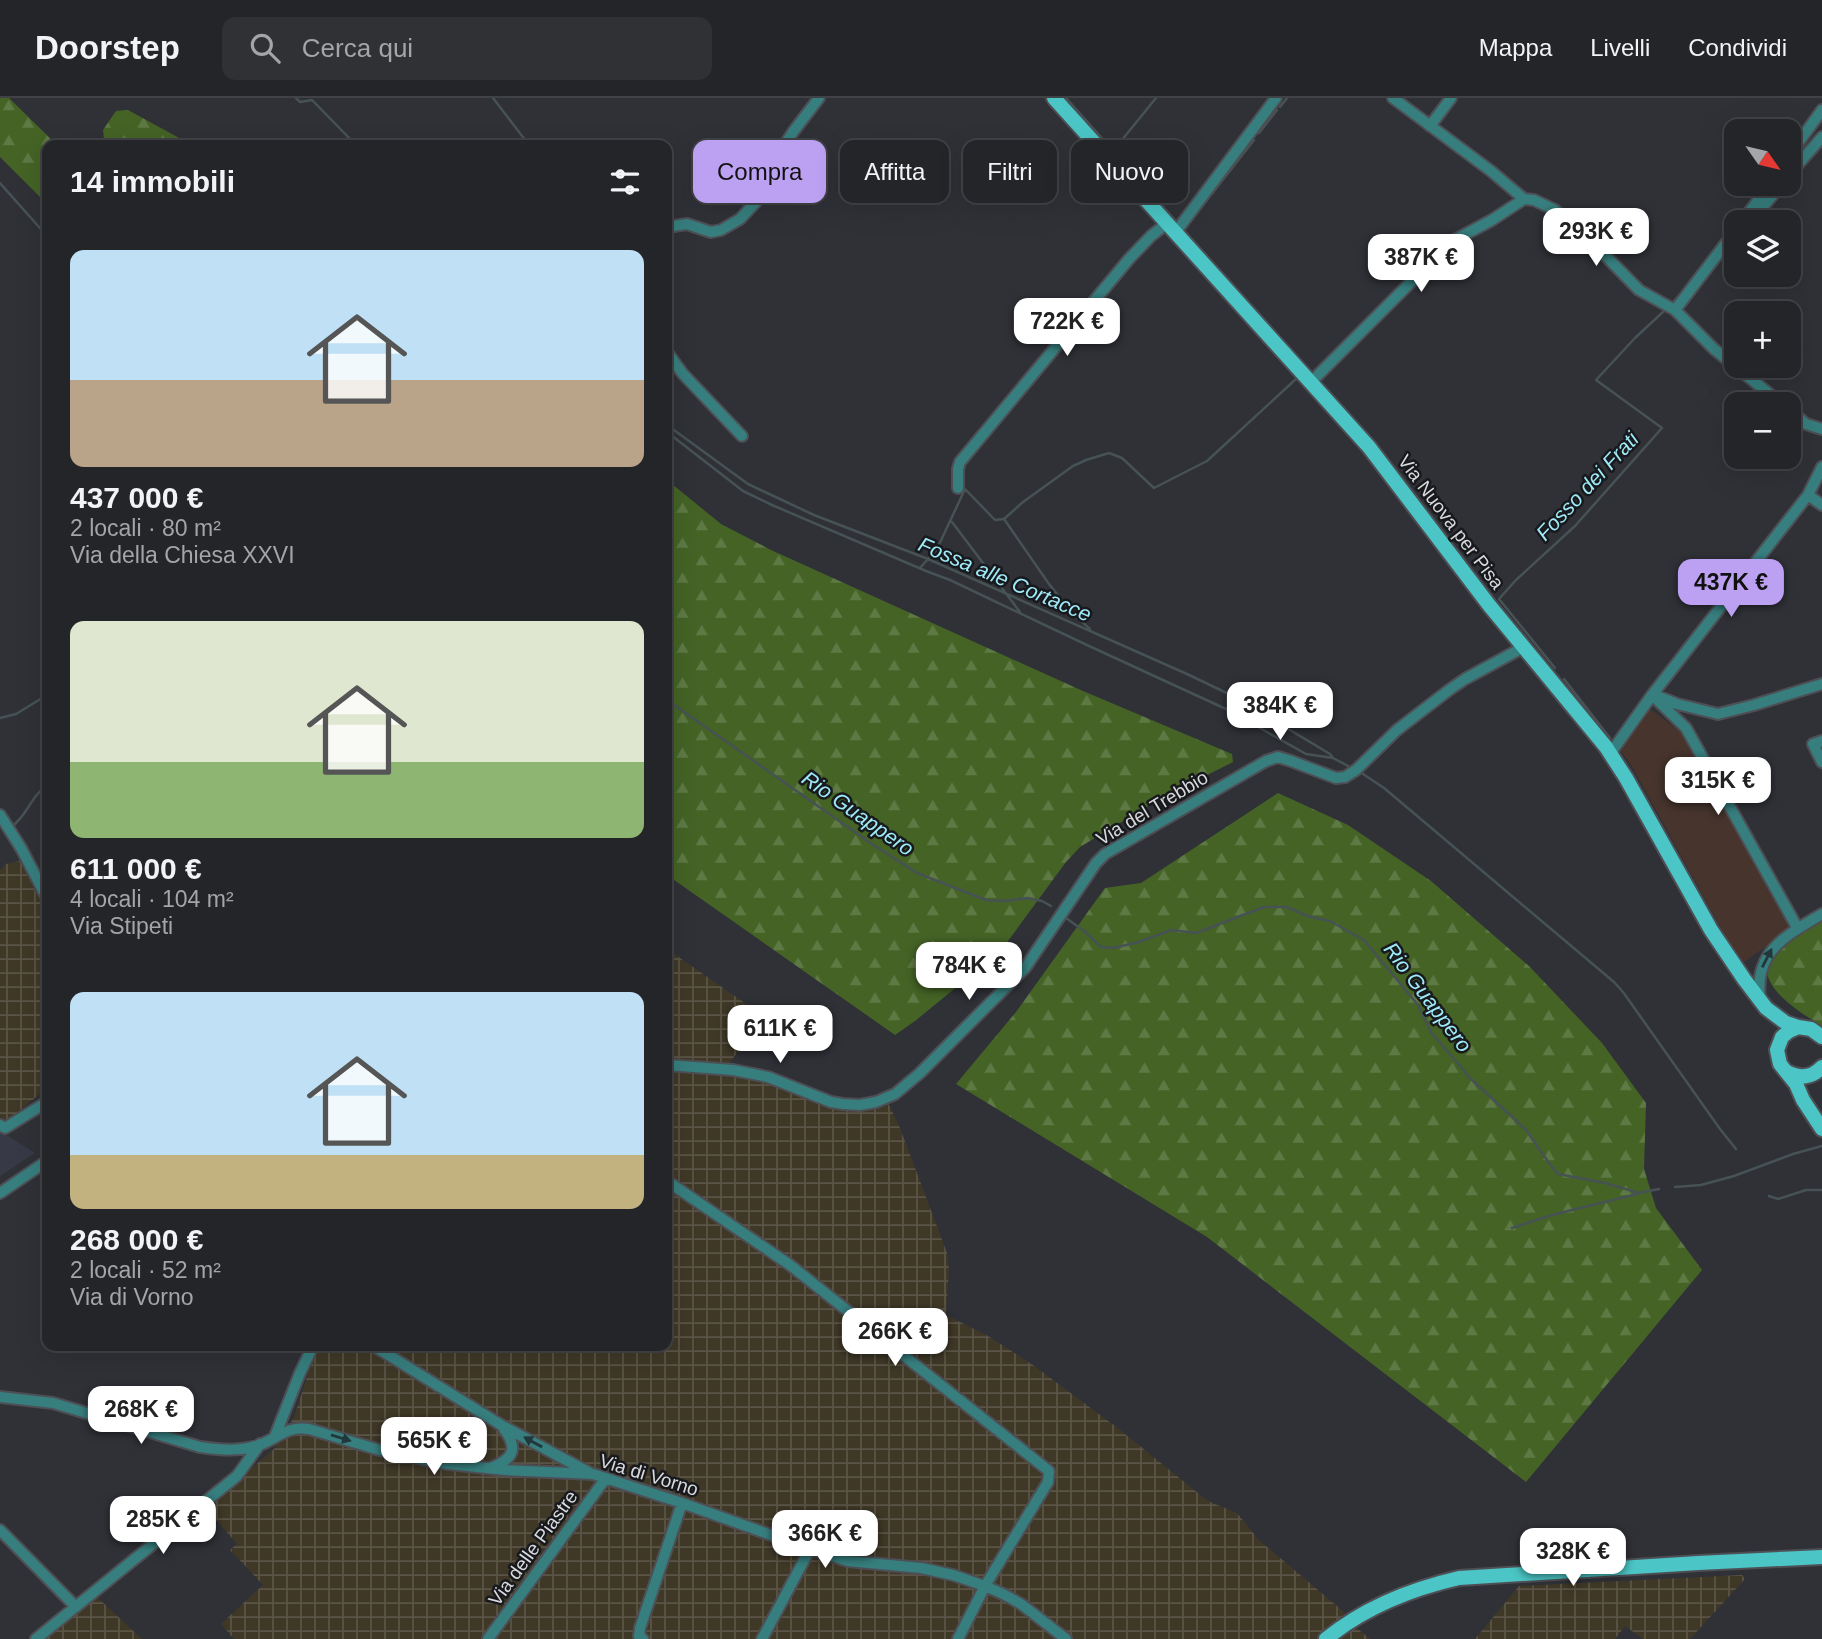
<!DOCTYPE html>
<html lang="it">
<meta charset="utf-8">
<style>
:root{--surface:#232529;--page:#2f3135;--text:#f1f3f6;--muted:#a3a5a8;--line:#404246;--accent:#bca0f2}
body{margin:0;font-family:Helvetica,sans-serif;background:var(--page);color:var(--text);height:100vh;display:flex;flex-direction:column;font-size:26px;white-space:nowrap}
*{box-sizing:border-box;margin:0}
p{font-size:23px;color:var(--muted)}
.icon{flex:none;width:38px;height:38px;fill:none;stroke:currentColor;stroke-width:2;stroke-linecap:round;stroke-linejoin:round}
.map{position:relative;flex:1;overflow:hidden}
.details{position:absolute;left:42px;top:42px;width:630px;height:1211px;display:flex;flex-direction:column;background:var(--surface);border-radius:14px;box-shadow:0 7px 28px #0002,0 0 0 2px var(--line)}
.details>*{flex:none}
.banner{position:absolute;left:693px;top:42px;width:665px;height:63px;display:flex;gap:14px}
.needle{width:46px;rotate:124deg}
.fabs{position:absolute;left:1724px;top:21px;display:grid;gap:14px}
.fabs a{display:grid;place-items:center;width:77px;height:77px;border-radius:14px;background:var(--surface);box-shadow:0 7px 28px #0002,0 0 0 2px var(--line);font-size:35px}
.price{position:absolute;translate:-50% -60px;padding:0 16px;border-radius:14px;background:#fff;color:#222;font-size:23px;line-height:46px;filter:drop-shadow(0 2px 4px #0008)}
.price::after{content:'';position:absolute;left:50%;top:42px;width:21px;height:16px;margin-left:-10px;background:inherit;clip-path:polygon(0 0,100% 0,50% 100%)}
.price.active{background:var(--accent);color:#111}
ul{padding:0;list-style:none}
li{display:grid;align-content:center;gap:14px;height:371px;padding:0 28px}
li span{display:grid;place-items:center;height:217px;border-radius:14px;color:#555}
li>.icon{margin-inline-start:auto}
span .icon{width:126px;height:126px;fill:#fffc;stroke-width:1}
li b{font-size:30px}
h2{display:flex;justify-content:space-between;align-items:center;height:84px;padding:0 28px;font-size:30px}
.pill{padding:0 24px;border-radius:14px;background:var(--surface);box-shadow:0 7px 28px #0002,0 0 0 2px var(--line);font-size:24px;line-height:63px}
.pill.active{background:var(--accent);color:#111}
header{display:flex;align-items:center;gap:42px;box-sizing:border-box;height:98px;padding:0 35px;background:var(--surface);border-bottom:2px solid var(--line)}
header strong{font-size:33px}
nav{display:flex;gap:38px;margin-inline-start:auto;font-size:24px}
.search{width:490px;height:63px;background:var(--page);display:flex;align-items:center;gap:18px;box-sizing:border-box;padding:0 24px;border-radius:14px;color:var(--muted);font-size:26px}
.map>svg:first-child{display:block}
.commercial{fill:#46342d}
.industrial{fill:url(#industrial-grid)}
.built{fill:#373a46}
.forest{fill:url(#forest-firs)}
.lines{fill:none;stroke-linecap:round;stroke-linejoin:round}
.stream{stroke:#475254;stroke-width:2.5}
.minor-casing{stroke:#4d4f55;stroke-width:14}
.major-casing{stroke:#4d4f55;stroke-width:18}
.minor{stroke:#377e7e;stroke-width:10}
.major{stroke:#4bc5c5;stroke-width:14}
.oneway{fill:#213739}
.labels{text-anchor:middle;dominant-baseline:central;stroke-width:5;stroke-linejoin:round;paint-order:stroke}
.street-label{font-size:19px;fill:#d8dade;stroke:#18191c}
.water-label{font-size:21px;font-style:italic;fill:#9feaf8;stroke:#18191c}
</style>
<header>
<strong>Doorstep</strong>
<div class="search"><svg class="icon" aria-label="search" viewBox="0 0 24 24"><circle cx="10" cy="10" r="6"/><path d="M15 15l6 6"/></svg>Cerca qui</div>
<nav><a>Mappa</a><a>Livelli</a><a>Condividi</a></nav>
</header>
<div class="map">
<svg width="1822" height="1541" viewBox="0 0 1822 1541">
<defs>
<pattern id="industrial-grid" width="8" height="8" patternUnits="userSpaceOnUse" patternTransform="scale(1.75)"><rect width="8" height="8" fill="#3f3827"/><path d="M0 4h8M4 0v8" fill="none" stroke="#5a5446"/></pattern>
<pattern id="forest-firs" width="22" height="20" patternUnits="userSpaceOnUse" patternTransform="scale(1.75)"><rect width="22" height="20" fill="#446325"/><path d="M5 1l3.5 6h-7zM16 11l3.5 6h-7z" fill="#5e7944"/></pattern>
</defs>
<rect width="100%" height="100%" fill="#2f3137"/>
<path class="commercial" d="M 1650,611 L 1683,635 L 1791,831 L 1744,864 L 1728,843 L 1631,667 L 1621,654 L 1622,650 Z"/>
<path class="industrial" d="M 20,763 L 47,816 L 47,990 L 7,1023 L 0,1019 L 0,772 L 6,766 Z
M 667,851 L 765,919 L 727,968 L 667,962 Z
M 667,971 L 752,980 L 832,1006 L 871,1010 L 888,1005 L 900,1030 L 947,1155 L 949,1171 L 946,1217 L 988,1238 L 1033,1267 L 1115,1328 L 1208,1403 L 1237,1415 L 1259,1442 L 1344,1514 L 1358,1531 L 1370,1541 L 234,1541 L 221,1526 L 263,1487 L 230,1452 L 237,1446 L 206,1410 L 274,1351 L 294,1319 L 317,1248 L 667,1248 Z
M 1742,1477 L 1745,1481 L 1690,1541 L 1643,1541 L 1625,1528 L 1615,1541 L 1475,1541 L 1519,1488 Z
M 96,1498 L 142,1541 L 43,1541 Z"/>
<path class="built" d="M 0,1033 L 35,1055 L 0,1078 Z"/>
<path class="forest" d="M 0,0 L 9,0 L 57,47 L 47,47 L 47,94 L 41,100 L 0,59 Z
M 128,12 L 181,41 L 188,47 L 100,47 L 104,41 L 103,32 L 116,13 Z
M 667,382 L 721,426 L 771,452 L 1083,593 L 1232,656 L 1233,664 L 1158,702 L 1080,749 L 1066,764 L 1008,843 L 959,887 L 915,923 L 895,937 L 667,777 Z
M 1278,695 L 1348,727 L 1431,783 L 1529,868 L 1602,945 L 1646,1005 L 1644,1071 L 1656,1110 L 1702,1172 L 1526,1384 L 1207,1139 L 956,986 L 1016,914 L 1105,790 L 1141,785 Z
M 1822,819 L 1822,928 C 1800,914 1744,882 1777,851 C 1790,839 1807,830 1822,819 Z"/>
<g class="lines">
<path class="stream" d="M 296,0 L 300,4 L 312,2 L 356,47
M 493,0 L 529,47
M 1066,0 L 1174,121
M 1280,9 L 1287,0
M 1259,35 L 1277,12
M 1113,53 L 1156,0
M 0,85 L 47,138
M 1189,125 L 1254,42
M 1673,204 L 1681,196
M 667,327 L 748,386 L 765,394 L 814,417 L 928,461 L 1187,576 L 1235,599 L 1330,656 L 1333,660
M 667,334 L 743,393 L 772,407 L 926,473 L 950,482 L 1089,548 L 1226,611 L 1306,656 L 1333,660 L 1348,668
M 1004,421 L 1049,486 L 1073,516 L 1090,531
M 952,424 L 1020,514
M 920,470 L 937,451 L 965,391 L 995,422 L 1004,421 L 1023,404 L 1073,368 L 1086,362 L 1109,355 L 1122,360 L 1154,390 L 1207,363 L 1296,281
M 1555,570 L 1499,501 L 1516,482 L 1575,428 L 1662,330 L 1596,282 L 1635,240 L 1664,213
M 1564,581 L 1610,640
M 667,602 L 872,746 L 917,775 L 986,802 L 1006,803 L 1027,800 L 1042,803 L 1051,808
M 0,620 L 16,616 L 47,597
M 1363,676 L 1384,690 L 1614,884 L 1623,894 L 1720,1031 L 1736,1051
M 11,729 C 27,719 31,697 47,688
M 1066,820 L 1084,833 L 1101,849 L 1113,850 L 1139,844 L 1171,832 L 1196,835 L 1264,809 L 1287,809 L 1307,818 L 1330,823 L 1364,842 L 1418,907 L 1431,934 L 1471,981 L 1526,1032 L 1549,1065 L 1558,1076 L 1605,1085 L 1639,1095 L 1659,1091
M 1675,1089 L 1701,1087 L 1734,1078 L 1793,1056 L 1822,1048
M 1769,1098 L 1778,1101 L 1806,1092 L 1822,1092
M 1512,1130 L 1552,1117 L 1637,1096"/>
<defs>
<path id="minor" d="M 1393,0 L 1491,73 L 1524,101
M 1430,28 L 1451,0
M 1788,59 L 1822,12
M 1788,78 L 1822,39
M 1742,124 L 1770,86
M 1750,124 L 1782,86
M 667,129 L 687,126 L 711,134 L 721,132 L 740,121 L 755,105 L 763,92 L 771,68 L 793,34 L 819,0
M 1175,135 L 1276,0
M 1675,212 L 1736,132
M 667,254 L 683,276 L 742,338
M 1311,284 L 1451,144 L 1492,122 L 1524,101 L 1534,102 L 1555,112 L 1596,148 L 1639,192 L 1675,212 L 1714,251 L 1782,306
M 1788,311 L 1806,326 L 1822,331
M 958,390 L 958,371 L 960,364 L 1129,161 L 1151,138 L 1166,126
M 1808,397 L 1822,407
M 1652,597 L 1686,630 L 1798,831
M 1657,598 L 1677,606 L 1718,616 L 1754,607 L 1822,586
M 1822,643 L 1813,646 L 1822,664
M 1610,656 L 1652,597 L 1808,397 L 1822,369
M 0,717 L 21,750 L 47,800
M 1760,900 C 1754,853 1787,837 1822,816
M 667,967 L 733,972 L 768,979 L 831,1004 L 843,1006 L 860,1007 L 876,1004 L 895,996 L 920,975 L 1025,870 L 1096,765 L 1105,756 L 1266,663 L 1278,659 L 1291,663 L 1336,680 L 1345,679 L 1356,672 L 1397,632 L 1449,592 L 1465,581 L 1524,549
M 0,1027 L 5,1030 L 47,1004
M 667,1083 L 790,1167 L 1049,1373 L 1048,1384 L 985,1488 L 958,1541
M 0,1095 L 47,1063
M 374,1248 L 501,1327 L 590,1375
M 0,1299 L 53,1305 L 200,1349 C 221,1352 242,1354 262,1346 C 280,1338 288,1328 309,1331 L 383,1353 L 440,1365 L 505,1372 L 593,1376 L 682,1405 L 810,1451 L 848,1463 L 921,1470 L 953,1477 L 985,1488 L 1003,1496 L 1021,1506 L 1066,1541
M 275,1338 L 300,1275 L 313,1248
M 491,1370 C 513,1361 519,1351 504,1331
M 0,1432 L 76,1509
M 36,1541 L 237,1378 L 260,1346
M 488,1541 L 606,1380
M 643,1541 L 639,1538 L 640,1530 L 682,1405
M 762,1541 L 810,1451"/>
<path id="major" d="M 1054,0 L 1369,349 L 1489,507 L 1606,649 L 1626,680 L 1711,832 L 1744,881 L 1766,910 L 1786,925 L 1798,929
M 1822,939 L 1811,931 L 1798,929 L 1789,933 L 1782,939 L 1777,952 L 1780,966 L 1796,986 L 1803,1002 L 1822,1031
M 1787,974 C 1800,981 1812,980 1822,969
M 1326,1541 C 1365,1509 1411,1491 1459,1480 L 1698,1465 L 1822,1459"/>
</defs>
<use href="#minor" class="minor-casing"/>
<use href="#major" class="major-casing"/>
<use href="#minor" class="minor"/>
<use href="#major" class="major"/>
</g>
<defs><path id="oneway-solid" d="M-6-.8H1V-3.2L6.5 0L1 3.2V.8H-6Z" transform="scale(1.75)"/></defs>
<g class="oneway">
<use href="#oneway-solid" transform="translate(1767 860) rotate(-63)"/>
<use href="#oneway-solid" transform="translate(341 1340) rotate(17)"/>
<use href="#oneway-solid" transform="translate(533 1344) rotate(-151)"/>
</g>
<g class="labels">
<g class="street-label">
<text transform="translate(1451 424) rotate(53)">Via Nuova per Pisa</text>
<text transform="translate(1152 710) rotate(-31)">Via del Trebbio</text>
<text transform="translate(649 1377) rotate(17)">Via di Vorno</text>
<text transform="translate(533 1450) rotate(-54)">Via delle Piastre</text>
</g>
<g class="water-label">
<text transform="translate(1587 388) rotate(-47)">Fosso dei Frati</text>
<text transform="translate(1005 481) rotate(23)">Fossa alle Cortacce</text>
<text transform="translate(858 715) rotate(35)">Rio Guappero</text>
<text transform="translate(1428 899) rotate(53)">Rio Guappero</text>
</g>
</g>
</svg>
<div class="fabs">
<a><svg class="needle" viewBox="-14 -14 28 28"><path d="M0-13l5 13h-10z" fill="#e53935"/><path d="M0 13l5-13h-10z" fill="#a3a5a8"/></svg></a>
<a><svg class="icon" aria-label="layers" viewBox="0 0 24 24"><path d="M12 4l9 5-9 5-9-5zM3 14l9 5 9-5"/></svg></a>
<a>+</a>
<a>−</a>
</div>
<b class="price" style="left:1596px;top:170px">293K €</b>
<b class="price" style="left:1421px;top:196px">387K €</b>
<b class="price" style="left:1067px;top:260px">722K €</b>
<b class="price active" style="left:1731px;top:521px">437K €</b>
<b class="price" style="left:1280px;top:644px">384K €</b>
<b class="price" style="left:1718px;top:719px">315K €</b>
<b class="price" style="left:969px;top:904px">784K €</b>
<b class="price" style="left:780px;top:967px">611K €</b>
<b class="price" style="left:895px;top:1270px">266K €</b>
<b class="price" style="left:141px;top:1348px">268K €</b>
<b class="price" style="left:434px;top:1379px">565K €</b>
<b class="price" style="left:163px;top:1458px">285K €</b>
<b class="price" style="left:825px;top:1472px">366K €</b>
<b class="price" style="left:1573px;top:1490px">328K €</b>
<div class="banner">
<a class="pill active">Compra</a>
<a class="pill">Affitta</a>
<a class="pill">Filtri</a>
<a class="pill">Nuovo</a>
</div>
<section class="details">
<h2>14 immobili<svg class="icon" aria-label="filters" viewBox="0 0 24 24"><path d="M4 7h16M4 17h16"/><circle cx="9" cy="7" r="2"/><circle cx="15" cy="17" r="2"/></svg></h2>
<ul>
<li><span style="background:linear-gradient(#bfe0f5 60%,#b9a48a 0)"><svg class="icon" aria-label="home" viewBox="0 0 24 24"><path d="M3 11l9-7 9 7M6 9v11h12V9"/></svg></span><div><b>437 000 €</b><p>2 locali · 80 m²</p><p>Via della Chiesa XXVI</p></div></li>
<li><span style="background:linear-gradient(#dfe7d0 65%,#8fb573 0)"><svg class="icon" aria-label="home" viewBox="0 0 24 24"><path d="M3 11l9-7 9 7M6 9v11h12V9"/></svg></span><div><b>611 000 €</b><p>4 locali · 104 m²</p><p>Via Stipeti</p></div></li>
<li><span style="background:linear-gradient(#bfe0f5 75%,#c2b280 0)"><svg class="icon" aria-label="home" viewBox="0 0 24 24"><path d="M3 11l9-7 9 7M6 9v11h12V9"/></svg></span><div><b>268 000 €</b><p>2 locali · 52 m²</p><p>Via di Vorno</p></div></li>
</ul>
</section>
</div>
